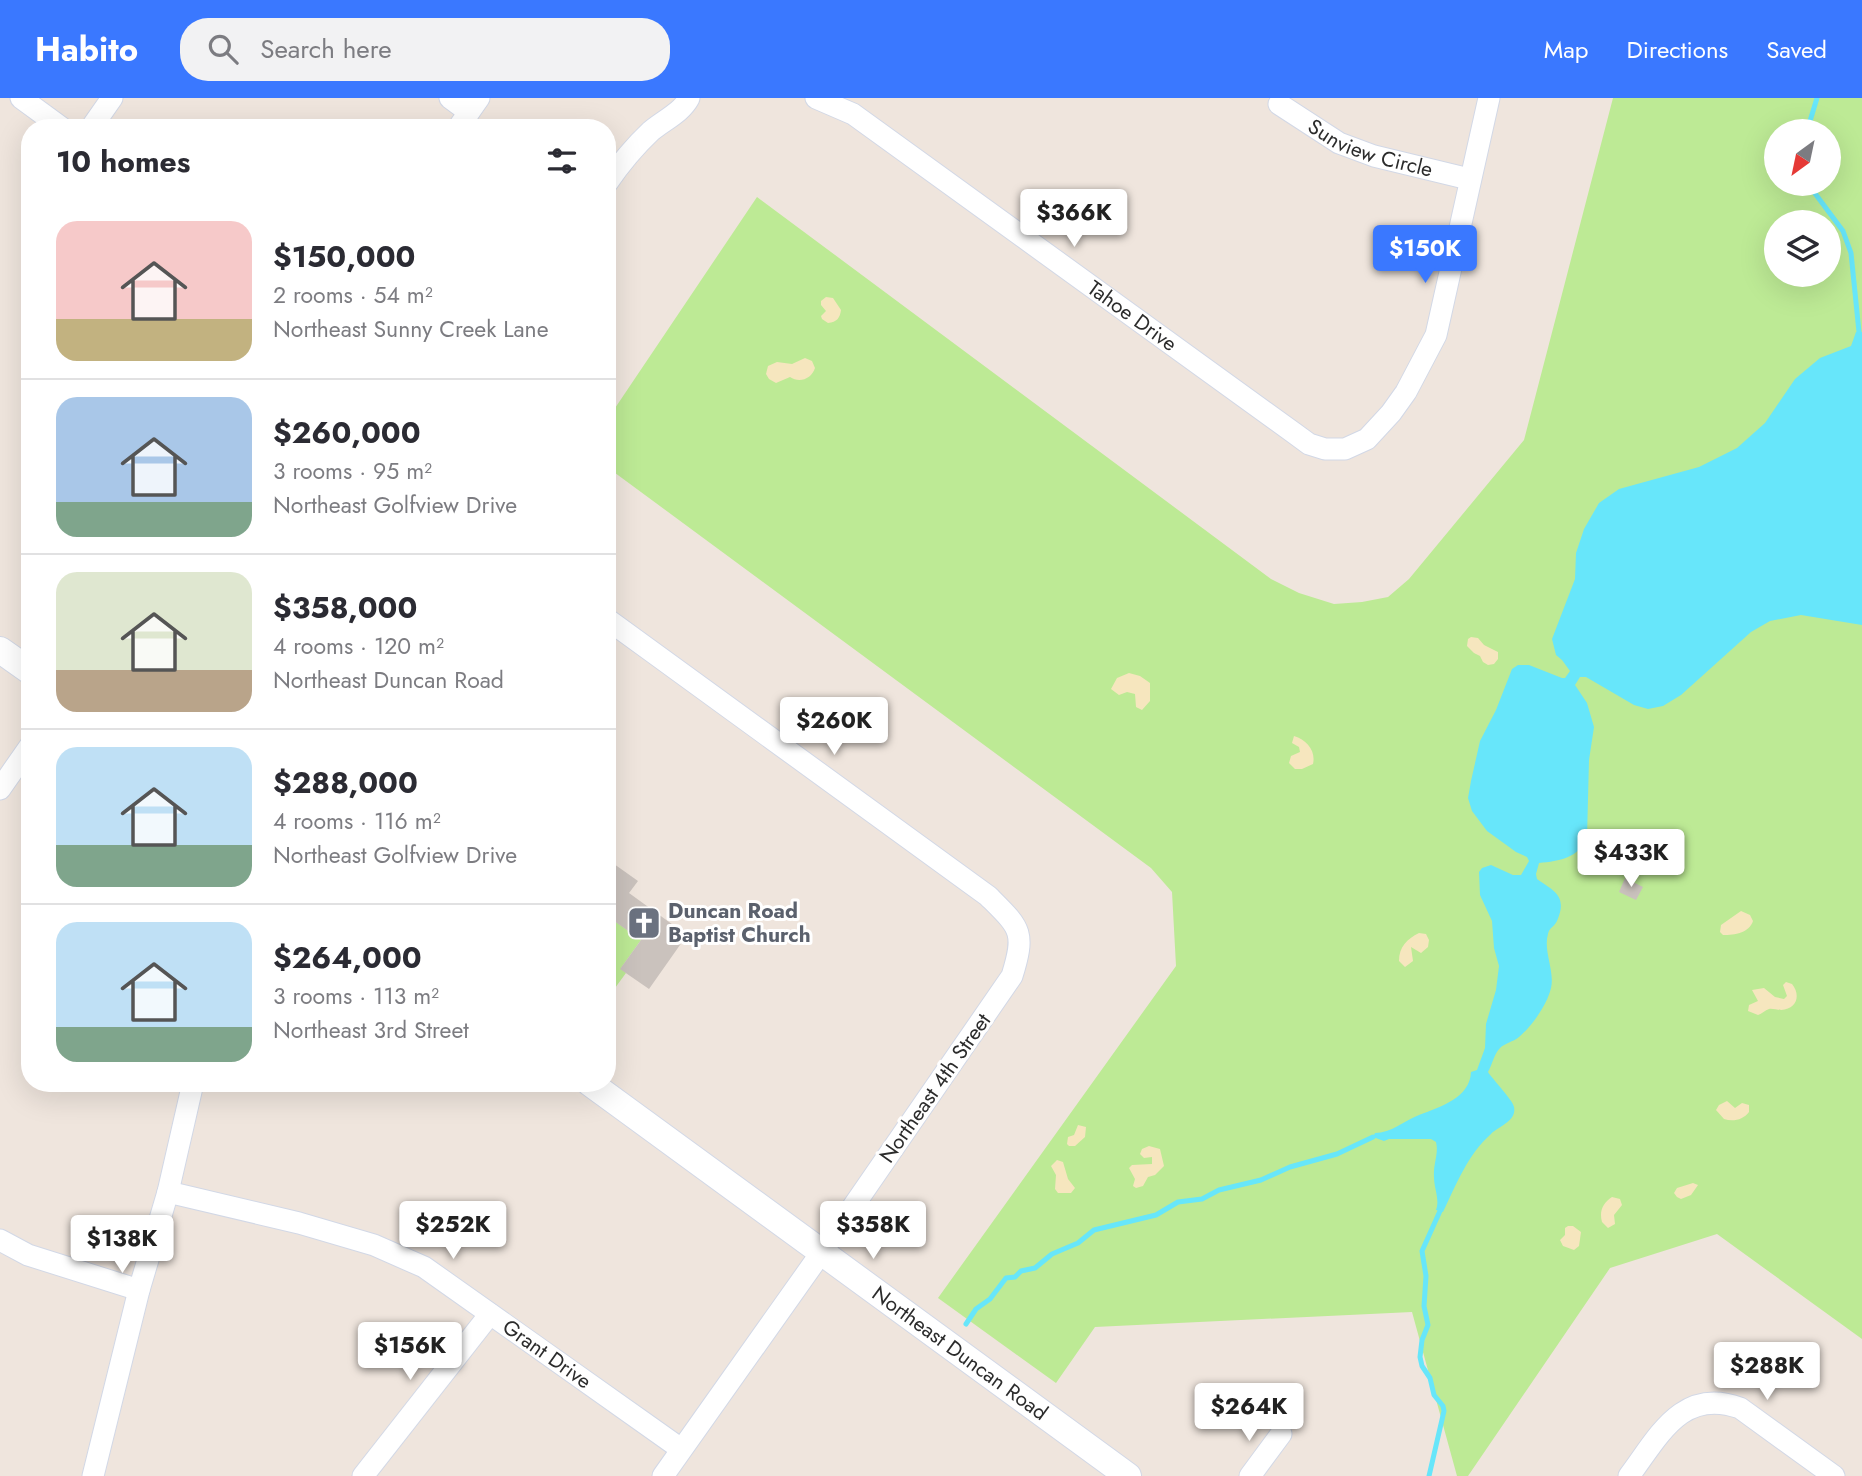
<!DOCTYPE html>
<meta charset="utf-8">
<style>
:root{--surface:#fff;--page:#f2f2f3;--text:#2b2b33;--muted:#7c7c81;--line:#e1e1e2;--accent:#3a78ff}
body{margin:0;font-family:Jost,sans-serif;background:var(--page);color:var(--text);height:100vh;display:flex;flex-direction:column;font-size:26px;white-space:nowrap}
*{box-sizing:border-box;margin:0}
p{font-size:23px;color:var(--muted)}
.icon{flex:none;width:38px;height:38px;fill:none;stroke:currentColor;stroke-width:2;stroke-linecap:round;stroke-linejoin:round}
.map{position:relative;flex:1;overflow:hidden}
.drawer{position:absolute;left:21px;top:21px;width:595px;height:973px;display:flex;flex-direction:column;background:var(--surface);border-radius:28px;box-shadow:0 7px 28px #0002}
.drawer>*{flex:none}
.needle{width:46px;rotate:213deg}
.buttons{position:absolute;left:1764px;top:21px;display:grid;gap:14px}
.buttons a{display:grid;place-items:center;width:77px;height:77px;border-radius:50%;background:var(--surface);box-shadow:0 7px 28px #0002;font-size:35px}
.price{position:absolute;translate:-50% -60px;padding:0 16px;border-radius:7px;background:#fff;color:#222;font-size:23px;line-height:46px;filter:drop-shadow(0 2px 4px #0008)}
.price::after{content:'';position:absolute;left:50%;top:42px;width:21px;height:16px;margin-left:-10px;background:inherit;clip-path:polygon(0 0,100% 0,50% 100%)}
.price.on{background:var(--accent);color:#fff}
ul{padding:0;list-style:none}
li{display:flex;align-items:center;gap:21px;height:175px;padding:0 35px}
li+li{border-top:2px solid var(--line)}
li span{display:grid;place-items:center;flex:none;width:196px;height:140px;border-radius:21px;color:#555}
li>.icon{margin-inline-start:auto}
span .icon{width:84px;height:84px;fill:#fffc;stroke-width:1}
li b{font-size:30px}
h2{display:flex;justify-content:space-between;align-items:center;height:84px;padding:0 35px;font-size:30px}
header{display:flex;align-items:center;gap:42px;box-sizing:border-box;height:98px;padding:0 35px;background:var(--accent);color:#fff}
header strong{font-size:33px}
nav{display:flex;gap:38px;margin-inline-start:auto;font-size:24px}
.search{width:490px;height:63px;background:var(--page);display:flex;align-items:center;gap:18px;box-sizing:border-box;padding:0 24px;border-radius:28px;color:var(--muted);font-size:26px}
.map>svg:first-child{display:block}
.green{fill:#bdea95;fill-rule:evenodd}
.sand{fill:#f6e6be}
.water{fill:#67e6fa}
.lines{fill:none;stroke-linecap:round;stroke-linejoin:round}
.stream{stroke:#67e6fa;stroke-width:5}
.building{fill:#cac2bd}
.minor-casing{stroke:#d2d8e6;stroke-width:23}
.tertiary-casing{stroke:#d2d8e6;stroke-width:28}
.minor{stroke:#fff;stroke-width:21}
.tertiary{stroke:#fff;stroke-width:26}
.labels{text-anchor:middle;dominant-baseline:central;stroke-width:6;stroke-linejoin:round;paint-order:stroke}
.street-label{font-size:21px;fill:#2c2c2c;stroke:#fff}
.worship-label{font-size:21px;font-weight:bold;fill:#5b616d;stroke:#fff;text-anchor:start}
</style>
<header>
<strong>Habito</strong>
<div class="search"><svg class="icon" aria-label="search" viewBox="0 0 24 24"><circle cx="10" cy="10" r="6"/><path d="M15 15l6 6"/></svg>Search here</div>
<nav><a>Map</a><a>Directions</a><a>Saved</a></nav>
</header>
<div class="map">
<svg width="1862" height="1378" viewBox="0 0 1862 1378">
<rect width="100%" height="100%" fill="#efe5dd"/>
<path class="green" d="M 1613,0 L 1862,0 L 1862,1241 L 1717,1136 L 1610,1170 L 1468,1378 L 1457,1378 L 1412,1214 L 1095,1229 L 1056,1285 L 938,1200 L 1176,868 L 1172,794 L 1151,770 L 607,369 L 607,322 L 757,99 L 1271,481 L 1299,495 L 1334,506 L 1362,504 L 1388,499 L 1409,481 L 1524,342 ZM 1776,33 L 1829,33 L 1829,86 L 1776,86 ZM 1776,124 L 1829,124 L 1829,177 L 1776,177 Z
M 612,821 L 641,842 L 621,870 L 626,875 L 607,901 L 607,829 Z"/>
<path class="sand" d="M 826,199 L 833,200 L 841,212 C 840,220 837,224 828,225 L 822,221 L 821,218 L 826,213 L 821,207 L 821,203 Z
M 805,260 L 812,263 L 815,270 C 812,280 800,286 790,279 L 776,285 L 769,281 L 766,276 L 768,268 L 777,264 L 792,266 Z
M 1471,539 L 1478,540 L 1484,547 L 1498,554 L 1498,561 L 1494,566 L 1488,567 L 1483,564 L 1480,558 L 1474,555 L 1467,548 L 1468,541 Z
M 1129,575 L 1140,578 L 1150,585 L 1150,603 L 1142,612 L 1136,609 L 1135,596 L 1127,594 L 1119,597 L 1111,591 L 1117,580 Z
M 1294,638 C 1307,642 1316,653 1313,666 L 1302,671 L 1295,671 L 1289,665 L 1291,658 L 1300,654 L 1299,649 L 1292,645 Z
M 1741,813 L 1750,817 L 1753,823 C 1749,835 1735,837 1723,837 L 1720,834 L 1721,827 Z
M 1419,835 L 1426,836 L 1429,842 L 1428,849 L 1421,855 L 1411,849 L 1413,863 L 1405,869 L 1399,863 C 1399,849 1407,841 1419,835 Z
M 1786,884 L 1792,886 C 1801,897 1797,911 1781,912 C 1779,912 1771,910 1769,911 C 1765,912 1762,916 1758,917 L 1748,913 L 1749,907 L 1758,903 L 1752,892 L 1764,890 L 1775,899 L 1784,901 L 1787,898 L 1783,887 Z
M 1727,1003 L 1735,1010 L 1742,1005 L 1749,1007 L 1749,1014 C 1743,1022 1733,1024 1724,1021 L 1716,1012 L 1719,1007 Z
M 1078,1027 L 1086,1029 L 1085,1039 L 1075,1048 L 1069,1048 L 1067,1046 L 1068,1039 L 1074,1037 Z
M 1149,1048 L 1160,1051 L 1164,1068 L 1155,1077 L 1148,1079 L 1143,1088 L 1136,1090 L 1133,1088 L 1135,1081 L 1129,1070 L 1132,1067 L 1152,1066 L 1152,1059 L 1144,1060 L 1140,1056 L 1142,1051 Z
M 1057,1062 L 1063,1064 L 1068,1081 L 1075,1090 L 1071,1095 L 1058,1095 L 1055,1091 L 1056,1077 L 1051,1068 Z
M 1693,1085 L 1698,1087 L 1691,1097 L 1681,1101 L 1677,1099 L 1674,1095 L 1677,1090 Z
M 1612,1099 L 1620,1101 L 1622,1107 L 1614,1117 L 1615,1126 L 1608,1130 L 1602,1124 C 1599,1113 1603,1105 1612,1099 Z
M 1568,1128 L 1573,1128 L 1581,1134 L 1579,1148 L 1574,1152 L 1563,1148 L 1560,1142 L 1565,1137 L 1565,1130 Z"/>
<path class="water" d="M 1856,234 L 1862,234 L 1862,527 L 1801,517 L 1770,523 L 1751,534 L 1681,597 L 1663,608 L 1648,611 L 1634,607 L 1586,579 L 1580,579 L 1575,587 L 1587,605 L 1594,629 L 1589,662 L 1587,740 C 1578,760 1560,763 1539,765 L 1536,776 L 1537,781 C 1554,793 1568,798 1557,823 C 1554,829 1549,830 1548,836 C 1543,853 1555,873 1551,890 C 1547,907 1532,928 1519,939 C 1513,944 1505,945 1500,950 C 1494,956 1492,967 1488,974 C 1493,982 1513,1002 1514,1009 C 1517,1023 1499,1028 1491,1036 C 1468,1056 1456,1087 1443,1114 L 1436,1112 C 1440,1101 1434,1091 1434,1079 C 1433,1066 1439,1056 1436,1044 L 1431,1041 L 1389,1041 L 1384,1043 L 1373,1039 L 1375,1035 C 1391,1035 1404,1023 1419,1017 C 1440,1009 1470,1000 1471,974 L 1477,972 L 1485,950 L 1486,926 L 1496,892 L 1499,868 L 1494,850 L 1492,823 L 1480,797 L 1479,774 L 1482,770 L 1491,767 L 1513,777 L 1521,777 L 1529,763 L 1527,759 L 1516,754 L 1487,733 L 1472,713 L 1468,700 L 1471,683 L 1480,643 L 1496,612 L 1512,571 L 1518,567 L 1529,567 L 1562,580 L 1565,580 L 1570,573 L 1562,562 L 1556,557 L 1552,541 L 1575,481 L 1576,455 L 1584,431 L 1599,405 L 1619,391 L 1699,369 L 1737,350 L 1765,325 L 1795,281 L 1820,260 L 1851,248 Z"/>
<g class="lines">
<path class="stream" d="M 1807,33 L 1817,0
M 1808,86 L 1843,133 L 1851,155 L 1859,234
M 966,1226 L 976,1211 L 990,1201 L 1006,1180 L 1015,1179 L 1021,1173 L 1035,1170 L 1052,1156 L 1078,1145 L 1094,1132 L 1156,1117 L 1178,1104 L 1202,1101 L 1219,1092 L 1261,1082 L 1290,1069 L 1337,1056 L 1373,1039
M 1429,1378 L 1444,1313 L 1443,1308 L 1434,1297 L 1430,1280 L 1422,1268 L 1420,1259 L 1422,1242 L 1428,1227 L 1424,1208 L 1426,1178 L 1422,1153 L 1440,1113"/>
</g>
<path class="building" d="M 607,761 L 638,783 L 629,795 L 687,837 L 649,891 L 620,871 L 641,842 L 607,818 Z
M 1625,780 L 1643,789 L 1636,802 L 1619,794 Z"/>
<g class="lines">
<defs>
<g id="minor">
<path d="M 21,0 L 62,30"/>
<path d="M 450,0 L 469,14"/>
<path id="s1" d="M 816,0 L 853,16 L 1294,335 L 1309,346 L 1325,351 L 1345,351 L 1367,341 L 1391,315 L 1406,294 L 1436,237 L 1489,0"/>
<path id="s2" d="M 1279,6 L 1339,45 L 1374,58 L 1469,81"/>
<path d="M 91,30 L 112,0"/>
<path d="M 458,30 L 479,0"/>
<path d="M 607,85 C 620,66 634,49 651,33 C 664,22 681,15 689,0"/>
<path d="M 607,521 L 988,798 C 1020,830 1026,833 1012,878 L 821,1155 L 663,1378"/>
<path d="M 0,691 L 30,648"/>
<path id="s3" d="M 168,1094 L 299,1125 L 374,1147 L 424,1169 L 681,1351"/>
<path d="M 0,1142 L 28,1157 L 139,1192"/>
<path d="M 93,1378 L 139,1192 L 168,1094 L 193,985"/>
<path d="M 363,1378 L 490,1216"/>
<path d="M 1250,1378 L 1281,1336"/>
<path d="M 1629,1378 C 1659,1338 1682,1289 1740,1310 L 1834,1378"/>
</g>
<g id="tertiary">
<path d="M 0,552 L 30,573"/>
<path id="s4" d="M 590,985 L 1128,1378"/>
</g>
</defs>
<use href="#minor" class="minor-casing"/>
<use href="#tertiary" class="tertiary-casing"/>
<use href="#minor" class="minor"/>
<use href="#tertiary" class="tertiary"/>
</g>
<defs>
<symbol id="church-square" viewBox="-11 -11 22 22"><rect x="-9" y="-9" width="18" height="18" rx="4" fill="#6b7280" stroke="#fff"/><path d="M-1.2-6h2.4v3.5h3.3v2.4h-3.3V6h-2.4V-.1h-3.3v-2.4h3.3Z" fill="#fff"/></symbol>
</defs>
<g fill-rule="evenodd">
<use href="#church-square" x="625" y="806" width="38" height="38"/>
</g>
<g class="labels">
<g class="street-label">
<text stroke="none"><textPath href="#s2" startOffset="103">Sunview Circle</textPath></text>
<text stroke="none"><textPath href="#s1" startOffset="385">Tahoe Drive</textPath></text>
<text transform="translate(935 990) rotate(-55)">Northeast 4th Street</text>
<text stroke="none"><textPath href="#s3" startOffset="418">Grant Drive</textPath></text>
<text stroke="none"><textPath href="#s4" startOffset="458">Northeast Duncan Road</textPath></text>
</g>
<g class="worship-label">
<text x="668" y="813">Duncan Road<tspan x="668" dy="24">Baptist Church</tspan></text>
</g>
</g>
</svg>
<div class="buttons">
<a><svg class="needle" viewBox="-14 -14 28 28"><path d="M0-13l5 13h-10z" fill="#e53935"/><path d="M0 13l5-13h-10z" fill="#7c7c81"/></svg></a>
<a><svg class="icon" aria-label="layers" viewBox="0 0 24 24"><path d="M12 4l9 5-9 5-9-5zM3 14l9 5 9-5"/></svg></a>
</div>
<b class="price" style="left:1074px;top:151px">$366K</b>
<b class="price on" style="left:1425px;top:187px">$150K</b>
<b class="price" style="left:834px;top:659px">$260K</b>
<b class="price" style="left:1631px;top:791px">$433K</b>
<b class="price" style="left:453px;top:1163px">$252K</b>
<b class="price" style="left:873px;top:1163px">$358K</b>
<b class="price" style="left:122px;top:1177px">$138K</b>
<b class="price" style="left:410px;top:1284px">$156K</b>
<b class="price" style="left:1767px;top:1304px">$288K</b>
<b class="price" style="left:1249px;top:1345px">$264K</b>
<section class="drawer">
<h2>10 homes<svg class="icon" aria-label="filters" viewBox="0 0 24 24"><path d="M4 7h16M4 17h16"/><circle cx="9" cy="7" r="2"/><circle cx="15" cy="17" r="2"/></svg></h2>
<ul>
<li><span style="background:linear-gradient(#f6c9c9 70%,#c2b280 0)"><svg class="icon" aria-label="home" viewBox="0 0 24 24"><path d="M3 11l9-7 9 7M6 9v11h12V9"/></svg></span><div><b>$150,000</b><p>2 rooms · 54 m²</p><p>Northeast Sunny Creek Lane</p></div></li>
<li><span style="background:linear-gradient(#a9c7e8 75%,#7fa58c 0)"><svg class="icon" aria-label="home" viewBox="0 0 24 24"><path d="M3 11l9-7 9 7M6 9v11h12V9"/></svg></span><div><b>$260,000</b><p>3 rooms · 95 m²</p><p>Northeast Golfview Drive</p></div></li>
<li><span style="background:linear-gradient(#dfe7d0 70%,#b9a48a 0)"><svg class="icon" aria-label="home" viewBox="0 0 24 24"><path d="M3 11l9-7 9 7M6 9v11h12V9"/></svg></span><div><b>$358,000</b><p>4 rooms · 120 m²</p><p>Northeast Duncan Road</p></div></li>
<li><span style="background:linear-gradient(#bfe0f5 70%,#7fa58c 0)"><svg class="icon" aria-label="home" viewBox="0 0 24 24"><path d="M3 11l9-7 9 7M6 9v11h12V9"/></svg></span><div><b>$288,000</b><p>4 rooms · 116 m²</p><p>Northeast Golfview Drive</p></div></li>
<li><span style="background:linear-gradient(#bfe0f5 75%,#7fa58c 0)"><svg class="icon" aria-label="home" viewBox="0 0 24 24"><path d="M3 11l9-7 9 7M6 9v11h12V9"/></svg></span><div><b>$264,000</b><p>3 rooms · 113 m²</p><p>Northeast 3rd Street</p></div></li>
</ul>
</section>
</div>
